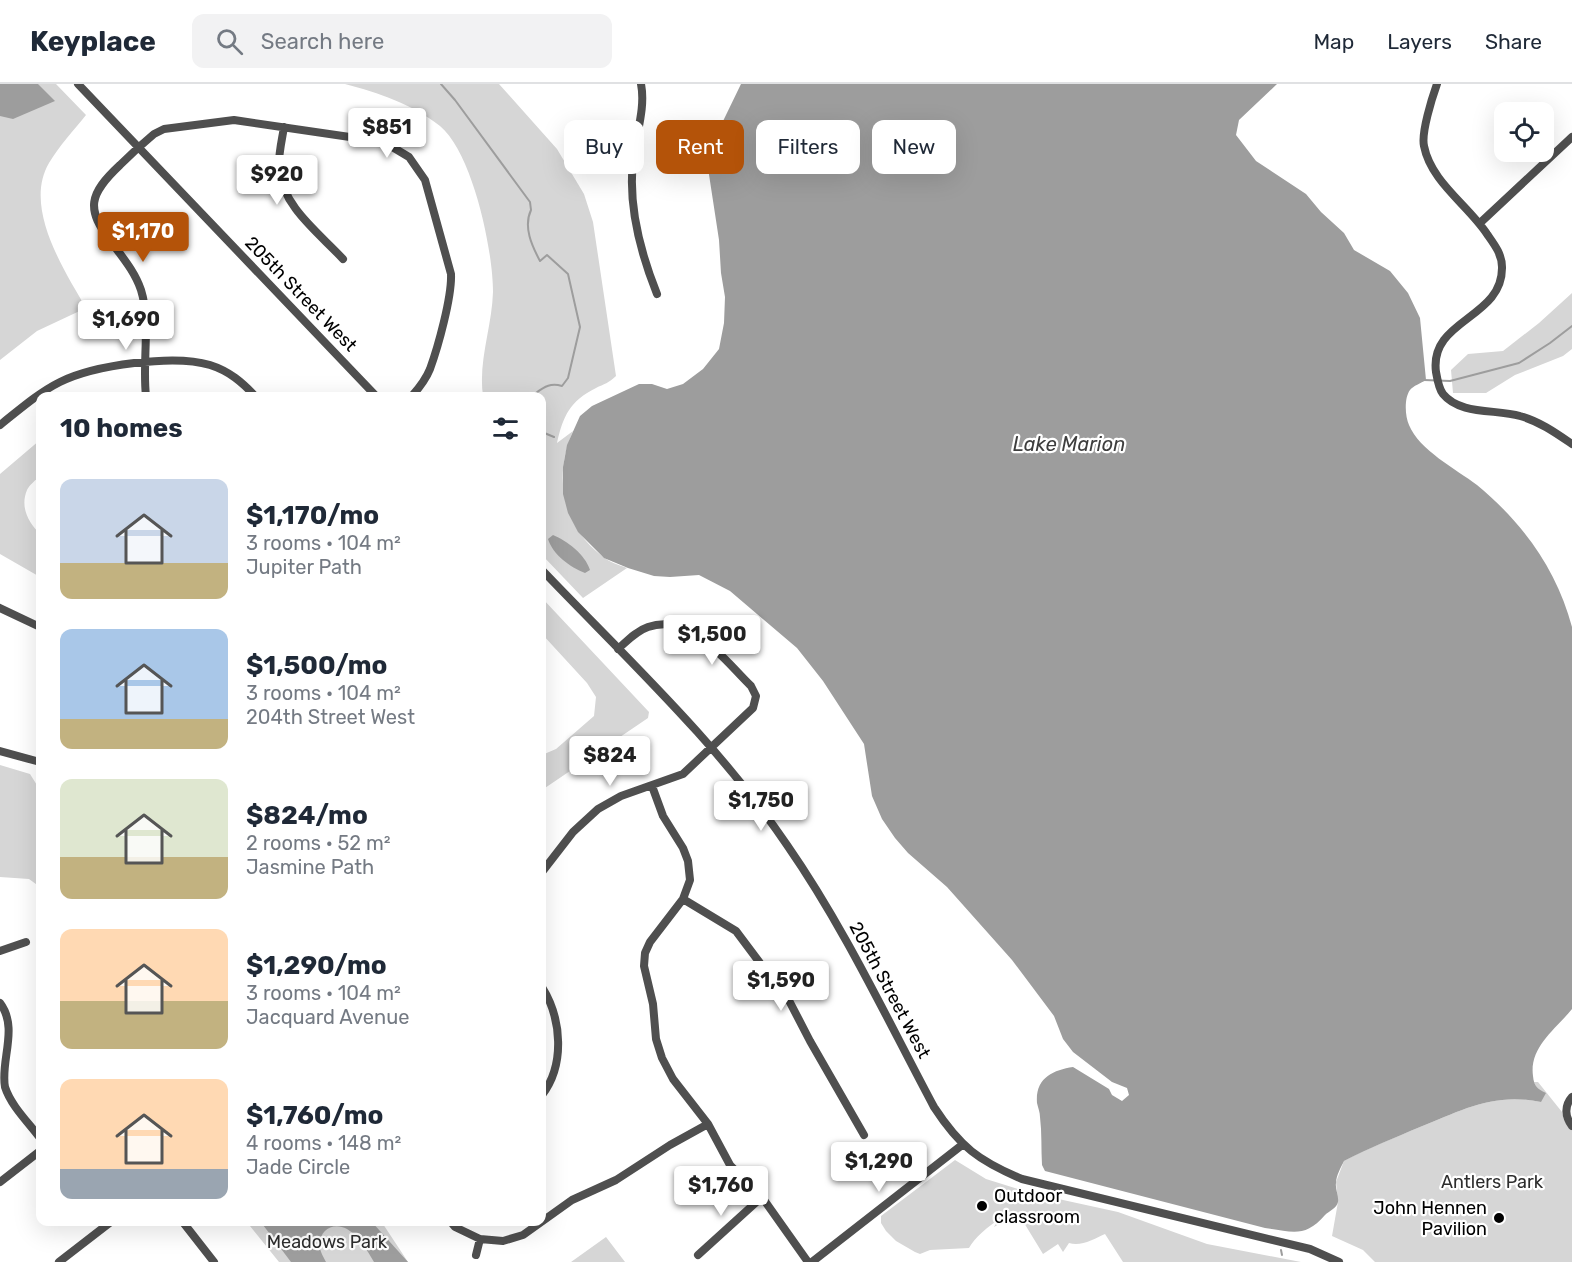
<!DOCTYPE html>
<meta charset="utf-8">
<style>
:root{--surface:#fff;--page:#f2f2f3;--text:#1f2937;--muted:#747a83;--line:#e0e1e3;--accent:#b45309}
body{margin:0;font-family:Rubik,sans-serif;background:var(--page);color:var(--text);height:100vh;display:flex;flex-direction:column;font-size:22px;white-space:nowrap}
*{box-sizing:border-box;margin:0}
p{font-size:20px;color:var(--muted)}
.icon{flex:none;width:33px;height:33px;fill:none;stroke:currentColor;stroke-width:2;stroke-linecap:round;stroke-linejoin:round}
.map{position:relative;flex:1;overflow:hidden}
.panel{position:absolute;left:36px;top:308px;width:510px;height:834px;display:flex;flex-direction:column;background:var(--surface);border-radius:12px;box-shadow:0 6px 24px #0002}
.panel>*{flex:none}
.guide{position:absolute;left:564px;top:36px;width:570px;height:54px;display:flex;gap:12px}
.fabs{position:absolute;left:1494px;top:18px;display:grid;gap:12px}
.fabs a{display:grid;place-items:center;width:60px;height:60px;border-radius:12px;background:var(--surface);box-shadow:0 6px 24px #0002;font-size:30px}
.price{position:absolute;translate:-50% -51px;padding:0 14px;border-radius:6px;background:#fff;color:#222;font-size:20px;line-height:39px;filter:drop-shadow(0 2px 3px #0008)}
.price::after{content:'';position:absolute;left:50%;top:36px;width:18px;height:14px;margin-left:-9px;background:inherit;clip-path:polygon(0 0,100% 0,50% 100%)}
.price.active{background:var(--accent);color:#fff}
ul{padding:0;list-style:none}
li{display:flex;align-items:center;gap:18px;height:150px;padding:0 24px}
li span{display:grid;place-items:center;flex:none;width:168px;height:120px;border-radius:12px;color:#555}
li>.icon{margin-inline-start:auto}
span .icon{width:72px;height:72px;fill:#fffc;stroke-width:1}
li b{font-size:26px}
h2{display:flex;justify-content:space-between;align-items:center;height:72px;padding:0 24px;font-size:26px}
.chip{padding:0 21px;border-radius:12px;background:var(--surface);box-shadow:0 6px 24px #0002;font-size:21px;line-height:54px}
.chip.active{background:var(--accent);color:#fff}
header{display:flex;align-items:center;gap:36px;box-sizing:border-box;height:84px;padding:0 30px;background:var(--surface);border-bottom:2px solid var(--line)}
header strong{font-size:28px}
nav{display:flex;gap:33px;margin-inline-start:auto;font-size:21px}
.search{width:420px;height:54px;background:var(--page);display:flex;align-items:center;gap:15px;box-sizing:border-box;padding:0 21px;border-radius:12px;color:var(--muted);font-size:22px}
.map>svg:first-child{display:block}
.green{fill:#d6d6d6}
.water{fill:#9d9d9d}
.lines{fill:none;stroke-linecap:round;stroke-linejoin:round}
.stream{stroke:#9d9d9d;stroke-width:2}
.minor{stroke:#4f4f4f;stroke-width:8}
.poi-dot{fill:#000;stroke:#fff;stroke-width:2}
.labels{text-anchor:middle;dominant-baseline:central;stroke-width:4.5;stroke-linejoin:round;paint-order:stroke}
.street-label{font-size:18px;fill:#000;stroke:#fff}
.park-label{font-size:18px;fill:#2d2d2d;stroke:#fff}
.poi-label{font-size:18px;fill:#000;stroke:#fff;text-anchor:start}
.water-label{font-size:20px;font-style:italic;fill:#3e3e3e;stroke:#fff}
</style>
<header>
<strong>Keyplace</strong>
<div class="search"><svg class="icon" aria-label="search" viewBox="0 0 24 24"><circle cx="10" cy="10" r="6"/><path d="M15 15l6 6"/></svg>Search here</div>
<nav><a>Map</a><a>Layers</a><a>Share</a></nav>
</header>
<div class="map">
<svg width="1572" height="1178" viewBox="0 0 1572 1178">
<rect width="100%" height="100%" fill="#fff"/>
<path class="green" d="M 0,0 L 56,0 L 86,31 C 74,46 59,62 49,79 C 23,123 64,186 86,224 L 37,247 L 0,276 Z
M 345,0 L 499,0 L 557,65 L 584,110 L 593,138 L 616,292 C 609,299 604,300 596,304 C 570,317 563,332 557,359 L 573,347 C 553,393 562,441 602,472 C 609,478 619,481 627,484 L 583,514 L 542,471 L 542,312 L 483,312 C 478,277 492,243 493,208 C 493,166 473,70 440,42 C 412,20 379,9 345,0 Z
M 1572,209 L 1572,265 L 1563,272 L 1515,291 L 1486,309 L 1453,309 L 1451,286 L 1468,270 L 1503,267 L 1539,239 Z
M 40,356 L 40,392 C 36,396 29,401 27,406 C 20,423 28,438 40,450 L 40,493 L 0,470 L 0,390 Z
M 542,514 L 649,628 L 648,634 L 542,706 L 542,671 L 556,665 L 594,632 L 596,613 L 587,599 L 542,550 Z
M 0,681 L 30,690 L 40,706 L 40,803 L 29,795 L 0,793 Z
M 1534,998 L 1538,998 L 1562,1028 L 1564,1036 L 1572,1047 L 1572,1178 L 1375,1178 L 1363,1166 L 1332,1152 L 1338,1118 L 1336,1098 L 1344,1077 C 1368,1064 1394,1054 1420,1043 C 1462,1026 1494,1008 1541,1018 Z
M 955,1076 L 986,1095 L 1031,1109 L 1118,1128 L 1207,1160 L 1301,1178 L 1123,1178 L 1105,1150 C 1094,1155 1081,1163 1069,1159 L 1063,1168 L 1058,1160 L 1043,1170 L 1018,1129 L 994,1143 L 998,1136 C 989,1142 974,1154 969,1164 L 930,1166 L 920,1170 L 915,1168 L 896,1157 L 886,1147 L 881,1139 L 881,1132 Z
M 246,1137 L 381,1137 L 408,1178 L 279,1178 Z
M 606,1153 L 625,1178 L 571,1178 Z"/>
<path class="water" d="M 0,0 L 38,0 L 55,17 L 13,35 L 0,32 Z
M 741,0 L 1277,0 L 1239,36 L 1236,51 L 1256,77 L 1306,110 L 1321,128 L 1344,149 L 1354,166 L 1390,187 L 1408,209 L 1420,234 L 1426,296 C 1421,299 1413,302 1410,306 C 1404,314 1405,332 1409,341 C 1419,366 1456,385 1477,401 C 1523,439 1557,486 1572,543 L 1572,925 C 1556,945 1529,963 1533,992 C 1534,1002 1537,1005 1546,1009 L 1541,1018 C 1494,1008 1462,1026 1420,1043 C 1394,1054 1369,1064 1344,1077 C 1341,1083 1336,1092 1336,1099 C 1335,1105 1339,1112 1338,1118 C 1337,1124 1329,1127 1325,1131 C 1305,1154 1293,1148 1265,1144 L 1045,1087 L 1042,1081 C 1041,1065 1042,1049 1040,1033 C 1040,1028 1038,1024 1037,1019 C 1035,994 1053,986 1073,983 L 1109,1005 L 1112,1011 L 1122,1017 L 1129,1011 L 1127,1004 L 1112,998 L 1073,968 L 1063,955 L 1054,932 L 1012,876 L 947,803 L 908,769 L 895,754 L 882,735 L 872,712 L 864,660 L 823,597 L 797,564 L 730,507 L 699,491 L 670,493 L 654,492 L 628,484 L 604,474 L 578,448 L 568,429 L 563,410 L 563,383 L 567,361 L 580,332 L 592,322 L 639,300 L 652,300 L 667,305 L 683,300 L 703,285 L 719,265 L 724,239 L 725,213 L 721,189 L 719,156 L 708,84 L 710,64 Z
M 553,451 C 567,457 585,470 590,486 L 585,489 C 570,483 553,471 548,455 Z
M 260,1137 L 371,1137 L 408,1178 L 374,1178 C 367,1166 359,1152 347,1145 C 334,1138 320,1145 320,1160 C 319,1166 323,1172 326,1178 L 291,1178 Z"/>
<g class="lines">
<path class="stream" d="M 441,0 L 455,16 L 530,118 L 531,126 C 523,143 532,162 540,177 L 547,171 L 568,190 L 580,243 L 568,294 L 562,302 C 551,299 545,302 536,309 L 536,312
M 1424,296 L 1450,297 L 1519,279 L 1550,259 L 1572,242
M 542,348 L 554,353
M 1281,1166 L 1282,1171"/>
<path class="minor" d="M 78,0 L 376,312
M 641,0 C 646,25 635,53 633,78 C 628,122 641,170 657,210
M 1437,0 C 1432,14 1421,49 1424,62 C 1431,98 1468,121 1487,150 C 1494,160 1502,170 1502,183 C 1503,235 1429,235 1436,288 C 1437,294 1439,305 1443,310 C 1460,331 1496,325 1520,332 C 1539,337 1556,349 1572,360
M 284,43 C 282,56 278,71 279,85 C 283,123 318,148 343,175
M 1480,139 L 1572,53
M 146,312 C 142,278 151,238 141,206 C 135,188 123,174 112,159 C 85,125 89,110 120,81 C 131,70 142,60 154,50 L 164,45 L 234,36 L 384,58 L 409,73 L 425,96 L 451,190 C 452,213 438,263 430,285 C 426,295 419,304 412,312
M 0,341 C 19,326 38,309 60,298 C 94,281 174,270 210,281 C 229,287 242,298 255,312
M 542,486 C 626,574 718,659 787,761 C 844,843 887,935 934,1023 C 960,1063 979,1077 1022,1095 L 1310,1165 L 1339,1178
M 0,524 L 40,543
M 0,667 L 40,678
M 652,702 L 663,732 L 683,764 L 688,777 L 690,796 L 683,815 L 650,858 L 645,869 L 644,882 L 653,920 L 656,955 L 662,974 L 673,995 L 708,1040 L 730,1081 L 762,1113 L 808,1178
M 542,788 L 573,748 L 598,725 L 621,712 L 683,690 L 753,624 L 756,612 L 751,602 C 724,576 691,528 648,543 C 636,547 627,557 618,565
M 683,815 L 736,847 L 760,879 L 782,903 L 810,957 L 864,1051
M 0,867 L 26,858
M 542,903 C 562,935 565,981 542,1011
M 0,919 C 19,944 0,977 5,1003 C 11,1022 29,1039 40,1054
M 1572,1013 C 1564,1022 1565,1033 1572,1042
M 0,1098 L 40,1067
M 182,1137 L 214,1178
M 450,1137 L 455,1143 L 480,1155 L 503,1157 L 523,1151 L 572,1116 L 616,1096 L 670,1061 L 708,1040
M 476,1171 L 480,1155
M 698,1171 L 762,1113
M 59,1178 L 112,1137
M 812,1178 L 962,1061"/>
</g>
<g class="poi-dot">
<circle cx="982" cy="1122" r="6"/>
<circle cx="1499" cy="1134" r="6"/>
</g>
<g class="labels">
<g class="street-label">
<text transform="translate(301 210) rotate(46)">205th Street West</text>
<text transform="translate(890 906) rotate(62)">205th Street West</text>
</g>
<g class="park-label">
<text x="1492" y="1098">Antlers Park</text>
<text x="327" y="1158">Meadows Park</text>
</g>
<g class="poi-label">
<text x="994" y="1112">Outdoor<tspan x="994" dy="21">classroom</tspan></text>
<text x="1487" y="1124" text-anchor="end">John Hennen<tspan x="1487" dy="21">Pavilion</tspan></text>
</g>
<g class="water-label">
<text x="1069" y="360">Lake Marion</text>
</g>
</g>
</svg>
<div class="fabs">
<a><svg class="icon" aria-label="locate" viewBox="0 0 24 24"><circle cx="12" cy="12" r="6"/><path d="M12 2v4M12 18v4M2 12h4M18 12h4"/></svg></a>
</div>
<b class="price" style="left:387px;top:75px">$851</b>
<b class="price" style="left:277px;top:122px">$920</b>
<b class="price active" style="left:143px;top:179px">$1,170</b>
<b class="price" style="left:126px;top:267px">$1,690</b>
<b class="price" style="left:712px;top:582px">$1,500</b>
<b class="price" style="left:610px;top:703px">$824</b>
<b class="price" style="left:761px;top:748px">$1,750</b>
<b class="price" style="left:781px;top:928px">$1,590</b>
<b class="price" style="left:879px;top:1109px">$1,290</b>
<b class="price" style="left:721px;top:1133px">$1,760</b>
<div class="guide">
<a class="chip">Buy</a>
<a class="chip active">Rent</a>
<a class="chip">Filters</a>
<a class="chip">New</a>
</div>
<section class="panel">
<h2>10 homes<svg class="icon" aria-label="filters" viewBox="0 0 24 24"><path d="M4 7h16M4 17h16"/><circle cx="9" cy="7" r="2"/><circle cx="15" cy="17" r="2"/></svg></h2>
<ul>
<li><span style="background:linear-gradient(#c9d6e8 70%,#c2b280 0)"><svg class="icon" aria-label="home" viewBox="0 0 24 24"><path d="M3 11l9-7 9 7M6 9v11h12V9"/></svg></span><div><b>$1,170/mo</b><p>3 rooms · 104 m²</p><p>Jupiter Path</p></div></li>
<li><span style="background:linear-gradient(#a9c7e8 75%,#c2b280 0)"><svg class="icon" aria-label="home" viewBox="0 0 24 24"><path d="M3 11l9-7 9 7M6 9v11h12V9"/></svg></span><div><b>$1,500/mo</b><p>3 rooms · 104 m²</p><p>204th Street West</p></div></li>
<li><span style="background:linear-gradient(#dfe7d0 65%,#c2b280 0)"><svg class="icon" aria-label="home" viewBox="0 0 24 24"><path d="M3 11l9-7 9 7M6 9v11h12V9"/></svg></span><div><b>$824/mo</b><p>2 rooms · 52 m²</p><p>Jasmine Path</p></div></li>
<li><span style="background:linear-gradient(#ffd9b3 60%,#c2b280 0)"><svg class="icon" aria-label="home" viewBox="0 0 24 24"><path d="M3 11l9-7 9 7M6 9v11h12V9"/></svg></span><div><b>$1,290/mo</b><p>3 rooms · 104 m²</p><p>Jacquard Avenue</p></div></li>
<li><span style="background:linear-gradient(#ffd9b3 75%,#9aa5b1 0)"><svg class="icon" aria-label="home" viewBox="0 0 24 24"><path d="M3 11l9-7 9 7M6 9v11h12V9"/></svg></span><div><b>$1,760/mo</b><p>4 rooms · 148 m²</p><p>Jade Circle</p></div></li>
</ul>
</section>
</div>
